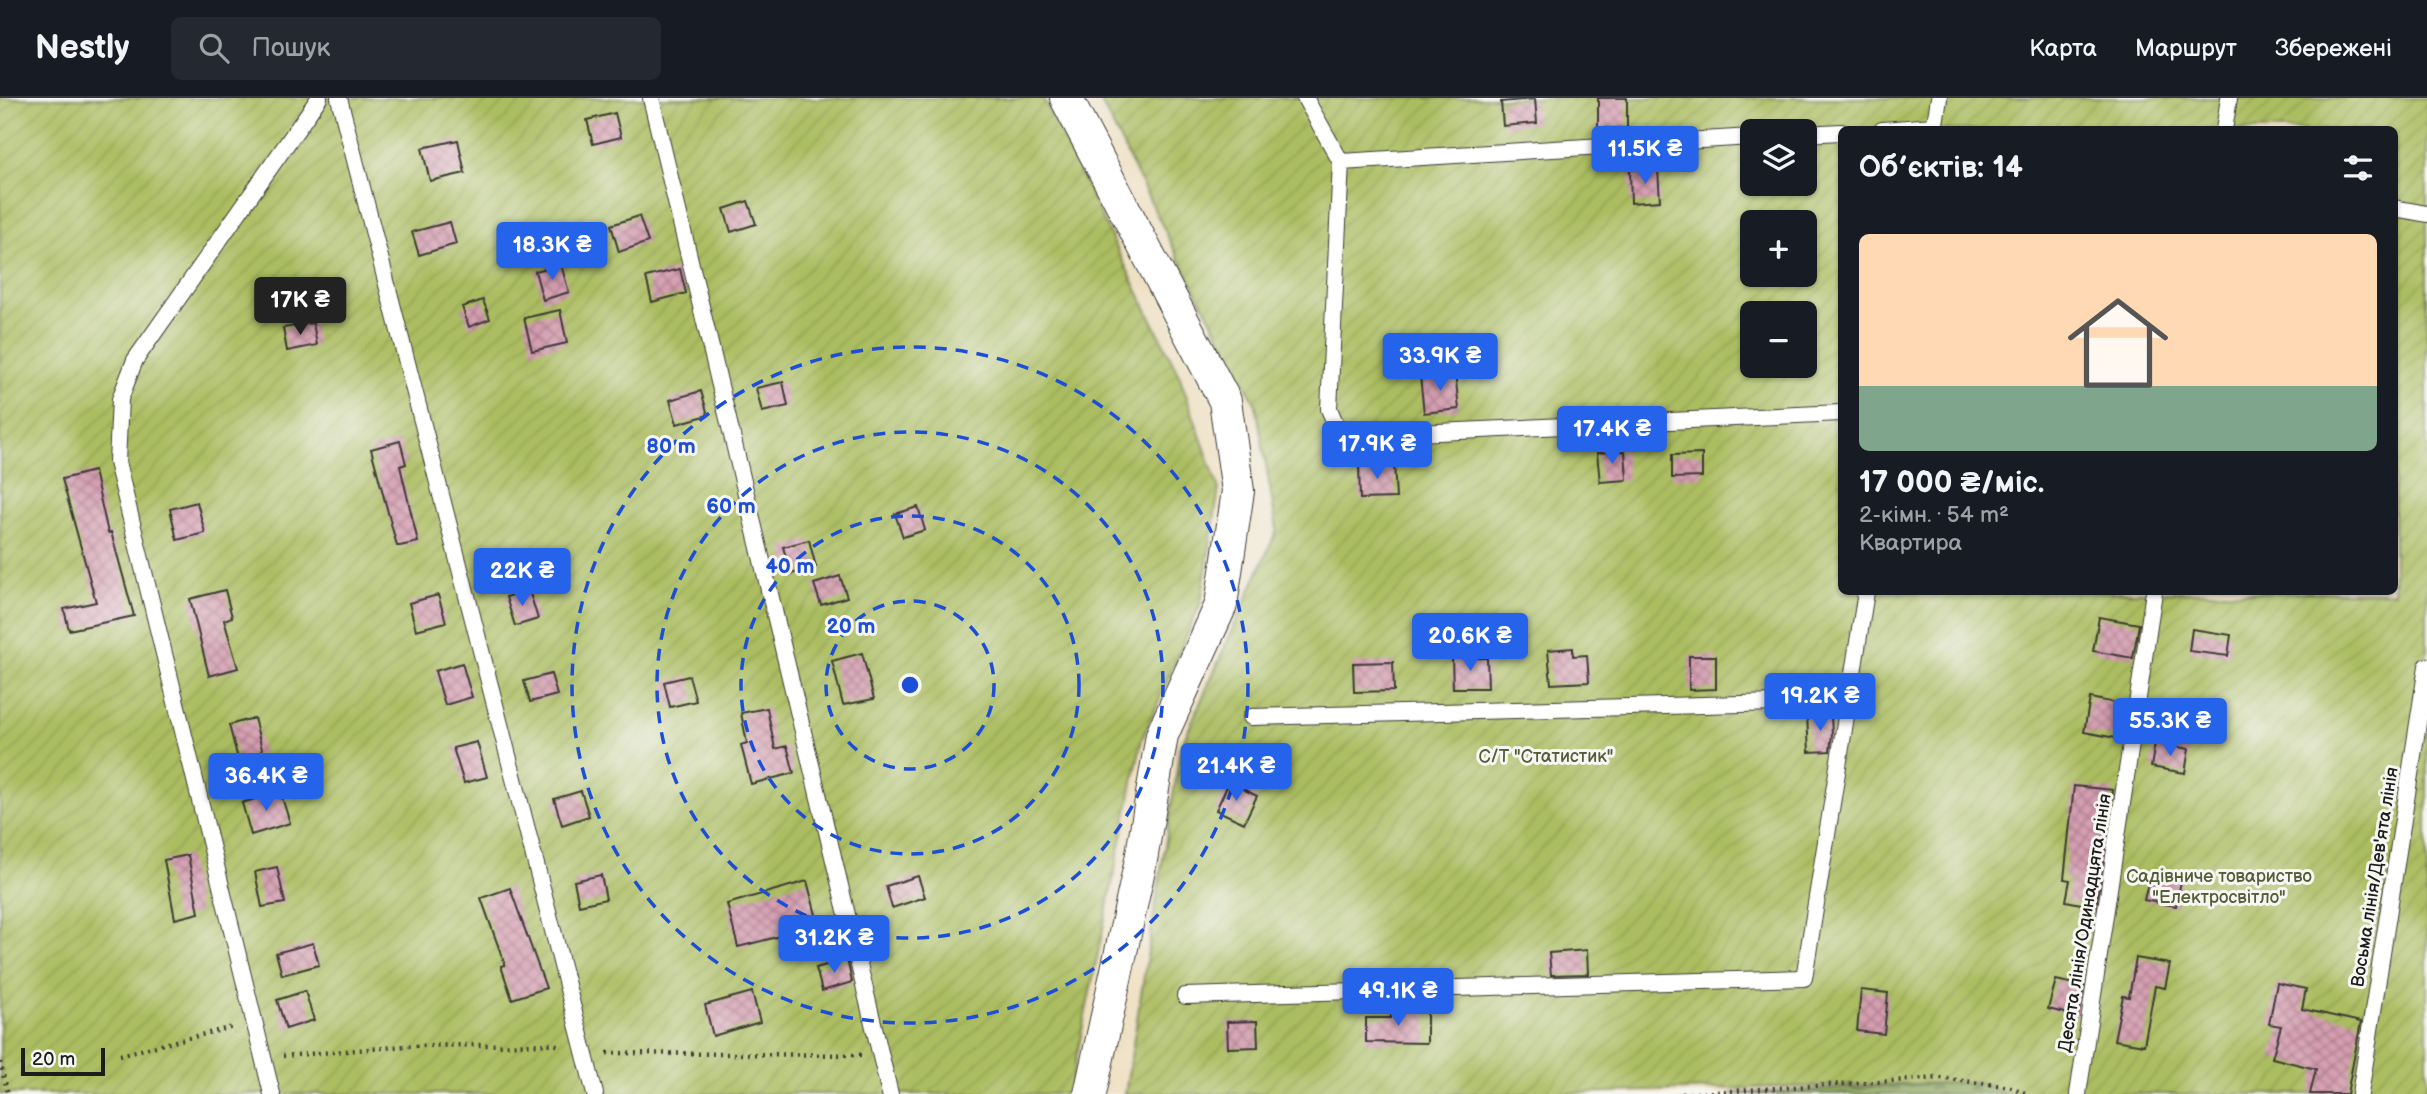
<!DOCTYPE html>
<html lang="uk">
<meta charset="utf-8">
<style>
:root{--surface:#171b24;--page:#242831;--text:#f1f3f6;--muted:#9ea1a6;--line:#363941;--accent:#2563eb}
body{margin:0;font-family:"Balsamiq Sans",sans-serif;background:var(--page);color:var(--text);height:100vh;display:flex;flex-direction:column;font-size:26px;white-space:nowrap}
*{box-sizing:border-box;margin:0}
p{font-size:23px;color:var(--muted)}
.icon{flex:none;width:38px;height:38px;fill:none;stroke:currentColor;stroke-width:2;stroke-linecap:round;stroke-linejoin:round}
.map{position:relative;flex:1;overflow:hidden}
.sheet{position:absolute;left:1838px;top:28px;width:560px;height:469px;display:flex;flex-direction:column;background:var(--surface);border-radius:10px;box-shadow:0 2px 5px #0004}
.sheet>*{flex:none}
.fabs{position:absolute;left:1740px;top:21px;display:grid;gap:14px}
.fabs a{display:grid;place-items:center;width:77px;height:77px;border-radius:10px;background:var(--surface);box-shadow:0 2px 5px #0004;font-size:35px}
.scale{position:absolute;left:21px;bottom:18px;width:84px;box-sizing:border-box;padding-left:7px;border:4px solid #1c1c1c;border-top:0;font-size:19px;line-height:24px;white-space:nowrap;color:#1c1c1c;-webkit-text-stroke:5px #f6f6f2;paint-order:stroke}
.price{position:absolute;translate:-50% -60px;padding:0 16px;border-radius:7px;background:var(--accent);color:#fff;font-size:23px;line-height:46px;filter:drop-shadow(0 2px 4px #0008)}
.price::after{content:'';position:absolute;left:50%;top:42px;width:21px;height:16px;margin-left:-10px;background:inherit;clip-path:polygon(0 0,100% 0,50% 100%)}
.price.on{background:#222;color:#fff}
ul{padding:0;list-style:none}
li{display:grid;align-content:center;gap:14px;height:371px;padding:0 21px}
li+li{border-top:2px solid var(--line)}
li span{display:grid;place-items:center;height:217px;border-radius:10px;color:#555}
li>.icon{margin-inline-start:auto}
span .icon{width:126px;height:126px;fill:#fffc;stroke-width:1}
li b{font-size:30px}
h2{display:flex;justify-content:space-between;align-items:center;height:84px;padding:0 21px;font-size:30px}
header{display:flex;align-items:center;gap:42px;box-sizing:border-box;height:98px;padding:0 35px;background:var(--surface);border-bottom:2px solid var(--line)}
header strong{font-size:33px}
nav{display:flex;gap:38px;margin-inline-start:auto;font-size:24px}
.search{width:490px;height:63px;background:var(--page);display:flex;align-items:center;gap:18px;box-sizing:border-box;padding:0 24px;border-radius:10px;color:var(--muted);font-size:26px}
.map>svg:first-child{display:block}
.forest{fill:url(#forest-firs);stroke:#526039;stroke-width:2}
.garden{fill:url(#garden-furrows);stroke:#646c3e;stroke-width:2;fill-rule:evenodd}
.building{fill:url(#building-cross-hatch)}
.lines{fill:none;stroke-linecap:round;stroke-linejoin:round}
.lane-casing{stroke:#3c3935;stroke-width:18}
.street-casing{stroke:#3c3935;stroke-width:34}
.path{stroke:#3c3935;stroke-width:4.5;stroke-dasharray:2 5;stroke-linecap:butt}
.lane{stroke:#fff;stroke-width:16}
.street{stroke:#fff;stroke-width:32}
.ring{fill:none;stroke:#1d4ed8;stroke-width:3.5;stroke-dasharray:12 9}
.labels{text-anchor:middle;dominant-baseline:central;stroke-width:6;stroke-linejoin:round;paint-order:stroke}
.park-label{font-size:18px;fill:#555c37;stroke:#f6f6f2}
.street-label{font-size:18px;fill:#1c1c1c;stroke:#f6f6f2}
.centre{fill:#1d4ed8;stroke:#f6f6f2;stroke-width:3.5}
.ring-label{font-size:21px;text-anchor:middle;font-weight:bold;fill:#1d4ed8;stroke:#f6f6f2;stroke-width:6;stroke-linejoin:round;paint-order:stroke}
</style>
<header>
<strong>Nestly</strong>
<div class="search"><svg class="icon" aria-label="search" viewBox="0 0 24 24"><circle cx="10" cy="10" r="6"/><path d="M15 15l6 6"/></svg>Пошук</div>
<nav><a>Карта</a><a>Маршрут</a><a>Збережені</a></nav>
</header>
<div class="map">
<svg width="2427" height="996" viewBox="0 0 2427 996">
<defs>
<pattern id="forest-firs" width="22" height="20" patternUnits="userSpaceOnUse" patternTransform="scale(1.75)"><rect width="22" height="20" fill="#88a456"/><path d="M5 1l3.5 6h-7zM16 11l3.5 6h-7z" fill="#6e8546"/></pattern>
<pattern id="garden-furrows" width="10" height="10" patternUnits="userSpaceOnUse" patternTransform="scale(1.75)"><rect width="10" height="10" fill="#abbd60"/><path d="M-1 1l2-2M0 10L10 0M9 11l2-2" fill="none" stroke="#93a253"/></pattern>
<pattern id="building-cross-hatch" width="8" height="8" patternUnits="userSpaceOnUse" patternTransform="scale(1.75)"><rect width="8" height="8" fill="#d59eb1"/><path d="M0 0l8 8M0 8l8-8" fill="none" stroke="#ac808f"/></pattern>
</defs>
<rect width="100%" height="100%" fill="#f6f6f2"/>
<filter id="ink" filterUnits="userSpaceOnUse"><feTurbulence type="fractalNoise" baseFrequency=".0143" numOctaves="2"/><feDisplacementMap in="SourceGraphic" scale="14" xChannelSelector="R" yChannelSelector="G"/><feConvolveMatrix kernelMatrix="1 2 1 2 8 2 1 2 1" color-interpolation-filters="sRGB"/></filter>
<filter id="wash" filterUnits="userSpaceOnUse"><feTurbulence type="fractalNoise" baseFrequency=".00686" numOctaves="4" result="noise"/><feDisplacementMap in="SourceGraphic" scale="28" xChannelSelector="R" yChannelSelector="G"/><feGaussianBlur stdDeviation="1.57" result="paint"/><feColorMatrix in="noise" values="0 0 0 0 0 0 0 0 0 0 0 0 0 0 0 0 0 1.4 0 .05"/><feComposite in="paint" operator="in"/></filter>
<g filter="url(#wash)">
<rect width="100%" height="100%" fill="#eee0c2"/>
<path class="forest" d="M 2017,982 L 2033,996 L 1729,996 Z"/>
<path class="garden" d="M 0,0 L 1043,0 L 1179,277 L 1219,391 L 1201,504 L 1142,641 L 1069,996 L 0,996 Z
M 1099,0 L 2427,0 L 2427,996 L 2006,996 L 1978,984 L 1534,996 L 1125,996 L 1181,648 L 1277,432 L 1256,307 L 1174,151 ZM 1841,32 L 2394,32 L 2394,494 L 1841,494 ZM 1752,33 L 1804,33 L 1804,86 L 1752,86 ZM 1752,124 L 1804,124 L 1804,177 L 1752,177 ZM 1752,215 L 1804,215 L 1804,268 L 1752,268 Z"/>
<g id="blocks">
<path class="building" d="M 1598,0 L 1627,0 L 1627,30 L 1598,30 Z
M 1535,1 L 1537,25 L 1503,28 L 1501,4 Z
M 615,15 L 621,39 L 593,46 L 587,22 Z
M 458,42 L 465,75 L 430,83 L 422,50 Z
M 1658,71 L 1660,103 L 1631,105 L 1630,72 Z
M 748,103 L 756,126 L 731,134 L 724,111 Z
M 639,118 L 648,144 L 619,154 L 611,127 Z
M 450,124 L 456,146 L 419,157 L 412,134 Z
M 561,167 L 569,194 L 543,202 L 535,173 Z
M 680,171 L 686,195 L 652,204 L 646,179 Z
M 483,202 L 490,221 L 469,229 L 462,209 Z
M 560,212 L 567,245 L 532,253 L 524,220 Z
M 313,225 L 317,247 L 287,253 L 283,230 Z
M 1455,274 L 1459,311 L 1424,315 L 1420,278 Z
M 783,284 L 788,308 L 762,314 L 756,290 Z
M 701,293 L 708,317 L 677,326 L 670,302 Z
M 400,343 L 406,366 L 400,368 L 418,444 L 400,448 L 397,448 L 371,351 Z
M 1625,353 L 1627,382 L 1600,384 L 1597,355 Z
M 1702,356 L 1702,379 L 1672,380 L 1672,357 Z
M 1394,365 L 1396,400 L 1360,401 L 1359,366 Z
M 94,373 L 108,435 L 111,434 L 134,518 L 69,532 L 64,511 L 96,504 L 62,381 Z
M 197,404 L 205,435 L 177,442 L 170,411 Z
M 918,409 L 925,432 L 903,439 L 895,416 Z
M 809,442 L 816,469 L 791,476 L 783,449 Z
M 840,478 L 847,499 L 821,507 L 814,486 Z
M 225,492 L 232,519 L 224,522 L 238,570 L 209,578 L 190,501 Z
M 529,492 L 538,521 L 515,528 L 506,499 Z
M 438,497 L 446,524 L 416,532 L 409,505 Z
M 2099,519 L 2139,526 L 2133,560 L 2093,553 Z
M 2192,531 L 2231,537 L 2228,558 L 2189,553 Z
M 1573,550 L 1573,558 L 1587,557 L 1589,584 L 1551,586 L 1548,552 Z
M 862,555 L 874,601 L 843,607 L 832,563 Z
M 1689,558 L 1716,558 L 1716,591 L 1689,592 Z
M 1452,560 L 1487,560 L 1488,590 L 1453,590 Z
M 1393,564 L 1394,593 L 1354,594 L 1353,565 Z
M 462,565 L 472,599 L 445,607 L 435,573 Z
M 551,576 L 557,597 L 530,604 L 524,583 Z
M 689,578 L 696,603 L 670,609 L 664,584 Z
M 2090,600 L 2126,607 L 2121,641 L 2084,634 Z
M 767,610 L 775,651 L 787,648 L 794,675 L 751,686 L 741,647 L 747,645 L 741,615 Z
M 1831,617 L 1832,636 L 1830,653 L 1809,654 L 1807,618 Z
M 254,620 L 263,655 L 238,661 L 229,627 Z
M 477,644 L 487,679 L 464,685 L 453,650 Z
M 2155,645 L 2189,651 L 2185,675 L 2151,669 Z
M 1229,684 L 1257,698 L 1244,725 L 1216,712 Z
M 2074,688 L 2113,692 L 2096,809 L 2066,803 L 2070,782 L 2064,781 Z
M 280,693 L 290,725 L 251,737 L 242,705 Z
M 581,693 L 589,718 L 562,727 L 554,701 Z
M 188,757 L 199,815 L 175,821 L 164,762 Z
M 277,769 L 285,805 L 262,809 L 255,774 Z
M 601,777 L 606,801 L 579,807 L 574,783 Z
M 2150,777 L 2181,783 L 2176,808 L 2144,802 Z
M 918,778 L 925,799 L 892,810 L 886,788 Z
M 807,783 L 819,828 L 738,849 L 727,806 Z
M 510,790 L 546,890 L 512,901 L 501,868 L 505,867 L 481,800 Z
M 313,845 L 319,867 L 282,877 L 276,855 Z
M 1587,852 L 1588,876 L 1551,877 L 1549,855 Z
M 2136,860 L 2170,866 L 2165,890 L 2155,888 L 2144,947 L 2114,942 L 2123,898 L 2129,899 Z
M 847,861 L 852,884 L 822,893 L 816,870 Z
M 2056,882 L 2084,888 L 2078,918 L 2048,911 Z
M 2277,885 L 2306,891 L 2302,911 L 2361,924 L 2347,996 L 2310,996 L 2316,971 L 2272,960 L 2281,928 L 2269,926 Z
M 1861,892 L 1888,895 L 1884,936 L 1857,933 Z
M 305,893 L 314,922 L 286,931 L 277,902 Z
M 752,894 L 760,924 L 713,938 L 705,907 Z
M 1391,914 L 1427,914 L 1427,945 L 1366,944 L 1366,920 L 1391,920 Z
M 1257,923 L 1258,949 L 1228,950 L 1227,924 Z"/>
</g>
</g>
<g filter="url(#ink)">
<use href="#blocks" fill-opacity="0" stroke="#3c3935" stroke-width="2"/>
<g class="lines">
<defs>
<path id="lane" d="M 339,0 L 595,996
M 651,0 L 890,996
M 1305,0 L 1341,64 L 1329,311 L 1337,329 L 1354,338 L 1841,315
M 1882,32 L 1934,28
M 1934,32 L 1939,0
M 2224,32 L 2229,0
M 1804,36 L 1841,34
M 1341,64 L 1752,39
M 2394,110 L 2427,116
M 1251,619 L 1850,603
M 1185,898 L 1804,880 L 1866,494
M 272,996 L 117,364 L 120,301 L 135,262 L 319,0
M 2078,996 L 2154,494
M 2360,996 L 2427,568"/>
<path id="street" d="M 1066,0 L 1225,303 L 1238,393 L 1221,507 L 1162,637 L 1141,762 L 1090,996"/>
</defs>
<use href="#lane" class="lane-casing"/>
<use href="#street" class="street-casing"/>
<path class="path" d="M 607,955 L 861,957
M 120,957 L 233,929
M 283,958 L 407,948 L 553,946 L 561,948
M 0,964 L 8,996
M 1682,996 L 1940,980 L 2011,989 L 2027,996"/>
<use href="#lane" class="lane"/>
<use href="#street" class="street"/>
</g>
</g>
<g class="ring">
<circle cx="910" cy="587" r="84"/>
<circle cx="910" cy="587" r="169"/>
<circle cx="910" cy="587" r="253"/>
<circle cx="910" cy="587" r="338"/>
</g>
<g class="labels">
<g class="park-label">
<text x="1546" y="658">С/Т "Статистик"</text>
<text x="2219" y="778">Садівниче товариство<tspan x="2219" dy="21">"Електросвітло"</tspan></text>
</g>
<g class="street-label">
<text transform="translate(2375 779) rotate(-81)">Восьма лінія/Дев'ята лінія</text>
<text transform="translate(2085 825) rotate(-81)">Десята лінія/Одинадцята лінія</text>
</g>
</g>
<circle cx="910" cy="587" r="10" class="centre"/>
<g class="ring-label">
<text x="671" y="355">80 m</text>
<text x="731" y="415">60 m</text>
<text x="790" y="475">40 m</text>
<text x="851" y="535">20 m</text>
</g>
</svg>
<div class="fabs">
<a><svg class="icon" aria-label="layers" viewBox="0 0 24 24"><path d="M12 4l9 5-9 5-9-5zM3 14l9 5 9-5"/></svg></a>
<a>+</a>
<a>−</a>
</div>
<div class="scale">20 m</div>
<b class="price" style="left:1645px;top:88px">11.5K ₴</b>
<b class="price" style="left:552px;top:184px">18.3K ₴</b>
<b class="price on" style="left:300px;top:239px">17K ₴</b>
<b class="price" style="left:1440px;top:295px">33.9K ₴</b>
<b class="price" style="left:1612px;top:368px">17.4K ₴</b>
<b class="price" style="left:1377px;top:383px">17.9K ₴</b>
<b class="price" style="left:522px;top:510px">22K ₴</b>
<b class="price" style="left:1470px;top:575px">20.6K ₴</b>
<b class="price" style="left:1820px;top:635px">19.2K ₴</b>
<b class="price" style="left:2170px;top:660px">55.3K ₴</b>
<b class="price" style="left:1236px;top:705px">21.4K ₴</b>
<b class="price" style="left:266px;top:715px">36.4K ₴</b>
<b class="price" style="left:834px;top:877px">31.2K ₴</b>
<b class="price" style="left:1398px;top:930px">49.1K ₴</b>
<section class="sheet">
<h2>Об’єктів: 14<svg class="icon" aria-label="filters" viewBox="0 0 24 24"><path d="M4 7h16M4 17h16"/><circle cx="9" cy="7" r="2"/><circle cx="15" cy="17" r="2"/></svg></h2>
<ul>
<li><span style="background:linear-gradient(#ffd9b3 70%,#7fa58c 0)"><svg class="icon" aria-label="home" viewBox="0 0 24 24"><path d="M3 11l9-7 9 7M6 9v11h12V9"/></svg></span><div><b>17 000 ₴/міс.</b><p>2-кімн. · 54 m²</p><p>Квартира</p></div></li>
</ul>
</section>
</div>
